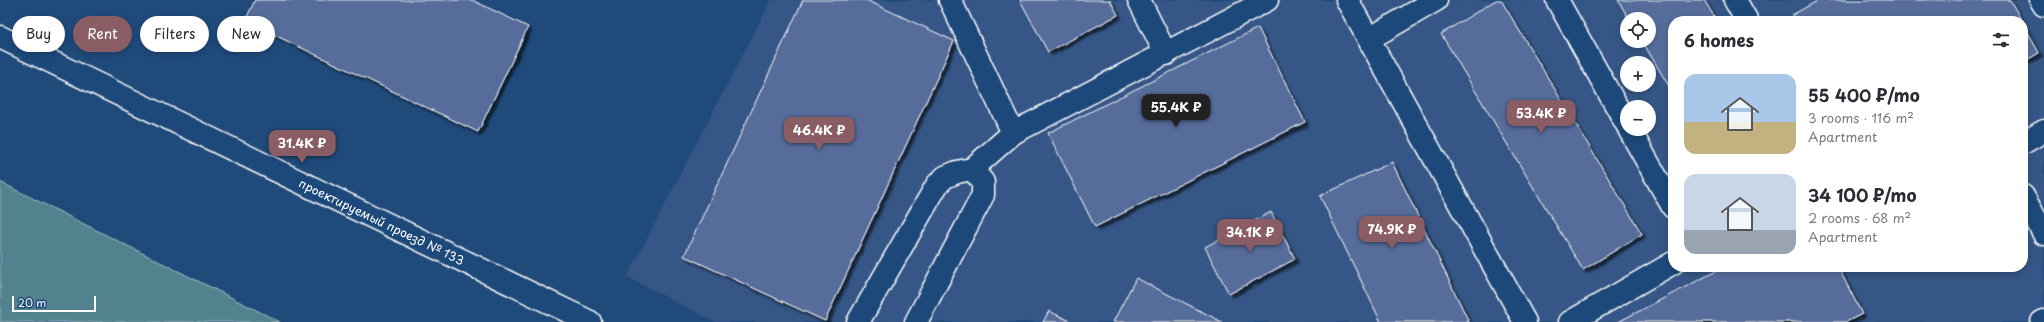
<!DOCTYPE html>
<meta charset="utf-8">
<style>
:root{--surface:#fff;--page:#f7f7f7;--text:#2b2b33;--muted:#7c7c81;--accent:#8a5d65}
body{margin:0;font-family:"Playpen Sans",sans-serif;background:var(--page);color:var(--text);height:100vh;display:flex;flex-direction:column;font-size:15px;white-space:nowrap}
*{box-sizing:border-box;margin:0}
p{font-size:13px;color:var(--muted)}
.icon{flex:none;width:22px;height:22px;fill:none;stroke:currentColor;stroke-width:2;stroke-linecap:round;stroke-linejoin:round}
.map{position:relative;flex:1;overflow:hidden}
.side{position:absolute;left:1668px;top:16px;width:360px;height:256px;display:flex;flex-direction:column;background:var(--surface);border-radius:16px;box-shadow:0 2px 6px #0003}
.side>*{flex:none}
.top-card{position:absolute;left:12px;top:16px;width:380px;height:36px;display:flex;gap:8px}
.buttons{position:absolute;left:1620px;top:12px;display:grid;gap:8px}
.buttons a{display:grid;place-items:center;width:36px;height:36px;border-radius:50%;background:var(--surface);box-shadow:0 2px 6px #0003;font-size:20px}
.scale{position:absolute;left:12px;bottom:10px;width:84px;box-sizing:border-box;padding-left:4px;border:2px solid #fff;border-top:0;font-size:11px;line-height:14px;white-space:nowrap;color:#fff;-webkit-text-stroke:3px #1f4a7a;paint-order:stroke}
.price{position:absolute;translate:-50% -34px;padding:0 9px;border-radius:8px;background:var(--accent);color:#fff;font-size:13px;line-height:26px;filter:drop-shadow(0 1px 2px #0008)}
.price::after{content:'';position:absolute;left:50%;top:24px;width:12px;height:9px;margin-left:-6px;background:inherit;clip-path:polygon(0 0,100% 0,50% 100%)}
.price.selected{background:#222;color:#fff}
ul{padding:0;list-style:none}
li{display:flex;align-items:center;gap:12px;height:100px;padding:0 16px}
li span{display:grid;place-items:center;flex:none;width:112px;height:80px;border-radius:12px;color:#555}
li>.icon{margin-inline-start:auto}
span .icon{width:48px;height:48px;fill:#fffc;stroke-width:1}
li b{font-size:17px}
h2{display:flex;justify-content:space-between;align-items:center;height:48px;padding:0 16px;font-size:17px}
.chip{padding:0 14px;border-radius:18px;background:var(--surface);box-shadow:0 2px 6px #0003;font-size:14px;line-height:36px}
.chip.selected{background:var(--accent);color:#fff}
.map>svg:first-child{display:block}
.built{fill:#345786;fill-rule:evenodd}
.green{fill:#51828d;stroke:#a8c0c6}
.building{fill:#566c9b;stroke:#fff;filter:url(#shadow)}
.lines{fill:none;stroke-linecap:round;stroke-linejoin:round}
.minor-casing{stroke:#fff;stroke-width:25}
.minor{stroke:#1f4a7a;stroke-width:22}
.labels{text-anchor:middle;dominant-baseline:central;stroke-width:4;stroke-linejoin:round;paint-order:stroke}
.street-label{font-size:12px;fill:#fff;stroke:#1f4a7a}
</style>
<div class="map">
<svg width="2044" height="322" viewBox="0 0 2044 322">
<defs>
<filter id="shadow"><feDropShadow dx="3.5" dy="3.5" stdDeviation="1" flood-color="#0009"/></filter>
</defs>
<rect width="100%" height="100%" fill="#1f4a7a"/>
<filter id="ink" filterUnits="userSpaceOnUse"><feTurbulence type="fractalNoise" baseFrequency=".025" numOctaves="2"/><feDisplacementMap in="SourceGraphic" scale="8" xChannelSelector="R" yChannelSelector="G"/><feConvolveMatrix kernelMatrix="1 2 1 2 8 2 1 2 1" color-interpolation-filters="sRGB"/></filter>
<g filter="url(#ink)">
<path class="built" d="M 771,0 L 2044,0 L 2044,322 L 715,322 L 627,277 ZM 1627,19 L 1649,19 L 1649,41 L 1627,41 ZM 1673,21 L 2023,21 L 2023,267 L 1673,267 ZM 1627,63 L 1649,63 L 1649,85 L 1627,85 ZM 1627,107 L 1649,107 L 1649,129 L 1627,129 Z"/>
<path class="green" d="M 0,182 L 280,322 L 0,322 Z"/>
<path class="building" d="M 255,0 L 472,0 L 528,27 L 478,132 L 245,21 Z
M 803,0 L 866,0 L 954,41 L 825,321 L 684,256 Z
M 1020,0 L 1110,0 L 1118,15 L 1048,52 Z
M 1496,0 L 1501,0 L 1642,234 L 1583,270 L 1441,34 Z
M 1618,0 L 1704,0 L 1717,21 L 1673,21 L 1673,93 L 1642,41 L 1649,41 L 1649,19 L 1629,19 Z
M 1819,0 L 2010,0 L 2022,21 L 1796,21 L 1792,15 Z
M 2023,23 L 2039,53 L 2023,62 Z
M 1258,28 L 1305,122 L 1095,227 L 1048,133 Z
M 1392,162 L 1469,322 L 1381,322 L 1320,196 Z
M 1271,212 L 1295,259 L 1229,294 L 1205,247 Z
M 1724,267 L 1838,267 L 1862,314 L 1846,322 L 1618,322 Z
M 1136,278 L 1222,322 L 1113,322 Z
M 1049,311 L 1072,322 L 1043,322 Z"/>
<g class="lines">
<defs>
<g id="minor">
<path d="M 950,0 L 1013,133"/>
<path d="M 1139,0 L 1166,54"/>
<path d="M 1347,0 L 1525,322"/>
<path d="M 1557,0 L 1627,125"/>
<path d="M 1735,0 L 1747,21"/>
<path d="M 2041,0 L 2044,5"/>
<path id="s1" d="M 0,37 L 590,322"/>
<path d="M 1369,39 L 1436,0"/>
<path d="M 1629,129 L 1673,207"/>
<path d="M 2023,143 L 2044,131"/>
<path d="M 2023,196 L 2044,234"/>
<path d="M 858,322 L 937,185 L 945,177 L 957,172 L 972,169 L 1013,133 L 1267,0"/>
<path d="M 916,322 L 983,195 L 983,182 L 972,169"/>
<path d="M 1570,322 L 1673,263"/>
<path d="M 2042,322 L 2044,321"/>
</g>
</defs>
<use href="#minor" class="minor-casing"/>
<use href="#minor" class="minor"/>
</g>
</g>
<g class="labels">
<g class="street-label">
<text stroke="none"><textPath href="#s1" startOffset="424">проектируемый проезд № 133</textPath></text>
</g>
</g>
</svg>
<div class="buttons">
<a><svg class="icon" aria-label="locate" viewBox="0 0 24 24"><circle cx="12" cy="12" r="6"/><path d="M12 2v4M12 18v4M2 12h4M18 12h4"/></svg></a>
<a>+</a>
<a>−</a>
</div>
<div class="scale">20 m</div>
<b class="price selected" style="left:1176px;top:128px">55.4K ₽</b>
<b class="price" style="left:1541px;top:134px">53.4K ₽</b>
<b class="price" style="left:819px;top:151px">46.4K ₽</b>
<b class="price" style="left:302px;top:164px">31.4K ₽</b>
<b class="price" style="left:1392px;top:250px">74.9K ₽</b>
<b class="price" style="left:1250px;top:253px">34.1K ₽</b>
<div class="top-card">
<a class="chip">Buy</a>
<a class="chip selected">Rent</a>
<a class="chip">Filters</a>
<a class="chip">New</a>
</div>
<section class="side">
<h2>6 homes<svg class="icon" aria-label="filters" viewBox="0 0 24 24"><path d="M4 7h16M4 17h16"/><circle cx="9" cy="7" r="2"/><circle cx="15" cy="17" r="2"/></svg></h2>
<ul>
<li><span style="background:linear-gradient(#a9c7e8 60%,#c2b280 0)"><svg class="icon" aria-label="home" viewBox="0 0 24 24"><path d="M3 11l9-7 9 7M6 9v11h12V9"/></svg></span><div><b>55 400 ₽/mo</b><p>3 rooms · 116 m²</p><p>Apartment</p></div></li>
<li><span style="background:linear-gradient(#c9d6e8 70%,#9aa5b1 0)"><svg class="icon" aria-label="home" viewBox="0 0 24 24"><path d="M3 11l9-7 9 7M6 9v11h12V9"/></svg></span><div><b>34 100 ₽/mo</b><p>2 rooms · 68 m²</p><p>Apartment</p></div></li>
</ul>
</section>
</div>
